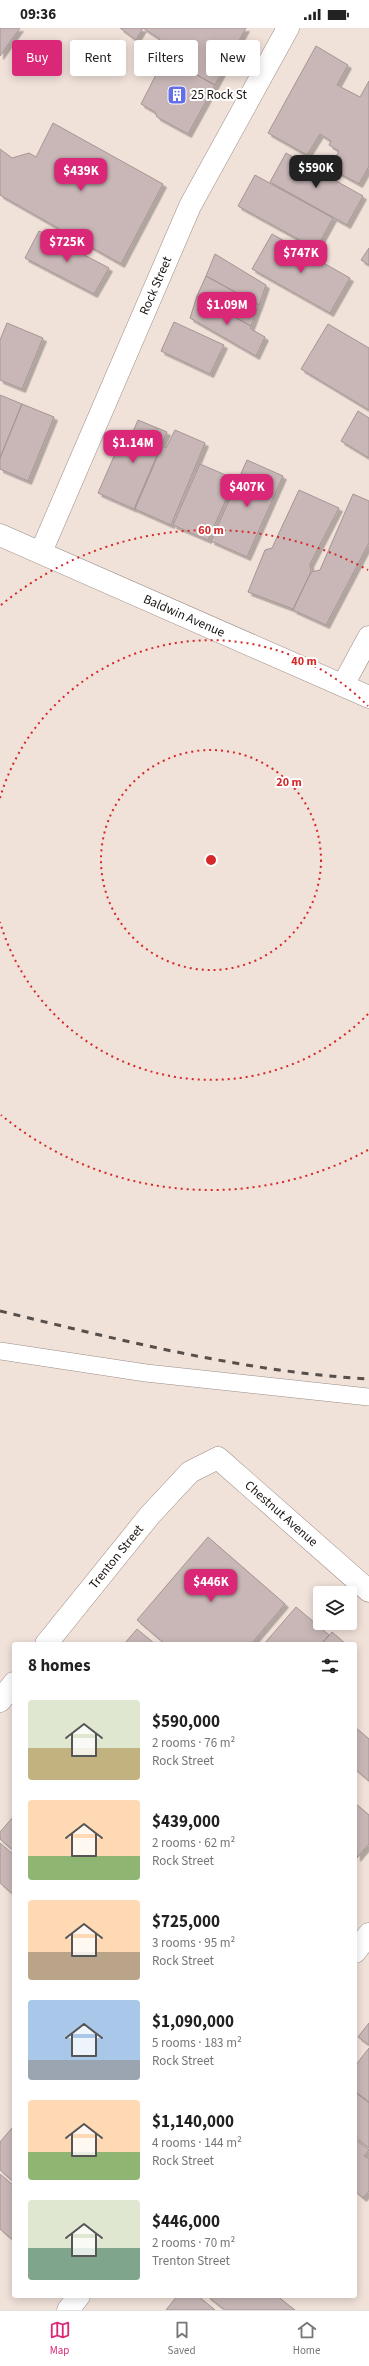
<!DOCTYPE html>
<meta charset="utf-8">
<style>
:root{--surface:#fff;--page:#f6f6f6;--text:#222;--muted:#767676;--line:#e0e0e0;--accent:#db2777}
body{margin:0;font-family:"Source Sans 3",sans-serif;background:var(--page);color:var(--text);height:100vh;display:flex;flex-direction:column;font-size:15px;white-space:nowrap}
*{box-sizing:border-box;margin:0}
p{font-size:13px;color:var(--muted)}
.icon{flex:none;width:22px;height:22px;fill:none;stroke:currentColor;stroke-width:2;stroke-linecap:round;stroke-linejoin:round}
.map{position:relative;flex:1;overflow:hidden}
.side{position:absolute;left:12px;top:1614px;width:345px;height:656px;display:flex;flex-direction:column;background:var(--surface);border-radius:4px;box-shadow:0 2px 10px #0003}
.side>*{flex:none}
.guide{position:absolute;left:12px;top:12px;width:345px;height:36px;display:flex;gap:8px}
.fabs{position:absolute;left:313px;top:1558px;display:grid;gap:8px}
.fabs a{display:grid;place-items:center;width:44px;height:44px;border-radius:4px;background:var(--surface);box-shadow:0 2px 10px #0003;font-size:20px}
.price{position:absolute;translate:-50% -34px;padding:0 9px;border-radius:8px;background:var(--accent);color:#fff;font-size:13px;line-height:26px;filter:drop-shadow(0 1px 2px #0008)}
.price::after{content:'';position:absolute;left:50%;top:24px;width:12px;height:9px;margin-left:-6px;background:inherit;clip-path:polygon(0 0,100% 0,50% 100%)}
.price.active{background:#222;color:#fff}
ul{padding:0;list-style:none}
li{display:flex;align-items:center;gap:12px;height:100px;padding:0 16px}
li span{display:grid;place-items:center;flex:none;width:112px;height:80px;border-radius:4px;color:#555}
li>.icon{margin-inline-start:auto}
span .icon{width:48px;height:48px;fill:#fffc;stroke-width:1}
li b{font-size:17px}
h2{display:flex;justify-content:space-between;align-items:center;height:48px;padding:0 16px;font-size:17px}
.tag{padding:0 14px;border-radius:4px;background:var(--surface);box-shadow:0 2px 10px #0003;font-size:14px;line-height:36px}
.tag.active{background:var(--accent);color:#fff}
.status{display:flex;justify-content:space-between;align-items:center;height:28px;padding:0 20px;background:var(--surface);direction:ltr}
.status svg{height:11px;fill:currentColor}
.tab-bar{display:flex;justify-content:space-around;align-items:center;height:56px;border-top:1px solid var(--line);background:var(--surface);font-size:11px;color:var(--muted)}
.tab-bar a{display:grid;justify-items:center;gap:2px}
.tab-bar .active{color:var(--accent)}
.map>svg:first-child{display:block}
.building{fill:#c8b7b6;stroke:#a59594;filter:url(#shadow)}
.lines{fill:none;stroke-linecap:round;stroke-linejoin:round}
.service-casing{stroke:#9b8d86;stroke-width:18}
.minor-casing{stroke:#9b8d86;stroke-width:23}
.tertiary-casing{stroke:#9b8d86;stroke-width:23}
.service{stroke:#fff;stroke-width:17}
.minor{stroke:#fff;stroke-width:22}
.tertiary{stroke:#fff;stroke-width:22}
.rail{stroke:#574f4b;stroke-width:3;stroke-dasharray:7 7;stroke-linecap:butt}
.ring{fill:none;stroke:#d62828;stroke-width:2;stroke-dasharray:2 4}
.labels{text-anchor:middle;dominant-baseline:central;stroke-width:4;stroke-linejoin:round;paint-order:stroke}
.poi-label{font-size:13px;fill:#191411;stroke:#fff;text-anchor:start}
.street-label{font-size:13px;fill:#191411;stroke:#fff}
.centre{fill:#d62828;stroke:#fff;stroke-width:2}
.ring-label{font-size:12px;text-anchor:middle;font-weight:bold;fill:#d62828;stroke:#fff;stroke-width:4;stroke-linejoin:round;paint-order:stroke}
</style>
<div class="status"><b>09:36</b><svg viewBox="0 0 49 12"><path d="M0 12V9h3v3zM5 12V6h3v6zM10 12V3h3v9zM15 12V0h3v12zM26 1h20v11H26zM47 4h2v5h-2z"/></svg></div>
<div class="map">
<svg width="369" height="2282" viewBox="0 0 369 2282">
<defs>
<filter id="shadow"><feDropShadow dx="3.5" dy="3.5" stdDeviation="0" flood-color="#0004"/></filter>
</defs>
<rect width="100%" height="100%" fill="#f0e1d9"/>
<path class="building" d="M 0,0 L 20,0 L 0,28 Z
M 120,0 L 246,0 L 215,57 L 186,41 L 189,35 L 158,15 L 160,11 L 143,0 L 136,12 Z
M 316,18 L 348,37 L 337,57 L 360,69 L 369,53 L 369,138 L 359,156 L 330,140 L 339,123 L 329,117 L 331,113 L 320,106 L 307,127 L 268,105 Z
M 163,33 L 181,43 L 186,41 L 215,57 L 188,106 L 157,89 L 155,84 L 141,76 Z
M 53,95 L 163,156 L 121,236 L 0,167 L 0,121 L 12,130 L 29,125 L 36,129 Z
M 286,125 L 363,168 L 347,197 L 270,154 Z
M 255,147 L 333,190 L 316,221 L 238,178 Z
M 39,203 L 109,240 L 94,266 L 25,230 Z
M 272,206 L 350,250 L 330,285 L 252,241 Z
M 369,220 L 369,237 L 361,232 Z
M 215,226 L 266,257 L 259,277 L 206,248 Z
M 206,248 L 259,277 L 251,298 L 197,268 Z
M 197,268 L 251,298 L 251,301 L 265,309 L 256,328 L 190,290 Z
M 174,294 L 224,317 L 210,346 L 161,323 Z
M 7,295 L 43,310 L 22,361 L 0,352 L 0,312 Z
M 328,296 L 369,320 L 369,382 L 301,341 Z
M 0,367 L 22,376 L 0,430 Z
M 22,376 L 54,389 L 28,453 L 0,441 L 0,430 Z
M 358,383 L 369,390 L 369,430 L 341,413 Z
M 138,392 L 167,404 L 134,481 L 98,465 L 125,403 L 132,406 Z
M 175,402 L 205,415 L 171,497 L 135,481 L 162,418 L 166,420 Z
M 247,432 L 283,448 L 247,529 L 211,513 Z
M 200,436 L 235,451 L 208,512 L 173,497 Z
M 299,462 L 339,480 L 310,536 L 311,544 L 293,581 L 248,564 L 265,522 L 272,520 Z
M 353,466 L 369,473 L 369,515 L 326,597 L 293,582 L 311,544 L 320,542 Z
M 208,1509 L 285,1576 L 251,1616 L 165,1616 L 137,1592 Z
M 296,1579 L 329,1607 L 321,1616 L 264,1616 Z
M 137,1601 L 155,1616 L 124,1616 Z
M 332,1604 L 346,1616 L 322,1616 Z
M 355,1699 L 369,1711 L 369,1753 L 355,1741 Z
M 355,1775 L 369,1787 L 369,1816 L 357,1830 Z
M 14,1788 L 14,1823 L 0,1811 L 0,1804 Z
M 0,1815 L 14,1827 L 14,1867 L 0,1855 Z
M 369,1995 L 369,2017 L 358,2009 Z
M 369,2020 L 369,2074 L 355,2063 L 355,2038 Z
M 355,2064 L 369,2075 L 369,2120 L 355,2109 Z
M 12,2100 L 14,2101 L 14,2154 L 0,2142 L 0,2114 Z
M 355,2111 L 369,2122 L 364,2128 L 369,2131 L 369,2163 L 363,2170 L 355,2163 Z
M 0,2146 L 14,2158 L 14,2213 L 0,2201 Z
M 177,2268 L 198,2268 L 215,2282 L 166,2282 Z
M 207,2268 L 277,2268 L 295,2282 L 225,2282 Z"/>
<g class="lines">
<defs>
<path id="service" d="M 0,1323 L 146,1345 L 369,1369"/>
<g id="minor">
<path id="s1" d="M 41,524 L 190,178 L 288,0"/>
<path d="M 343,657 L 369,609"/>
<path id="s2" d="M 46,1616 L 150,1487 L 190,1444 L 218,1430 L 369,1563"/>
<path d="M 0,1673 L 14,1655"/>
<path d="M 355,1924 L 369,1906"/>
<path d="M 68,2282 L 79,2268"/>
</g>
<g id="tertiary">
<path id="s3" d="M 0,507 L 369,669"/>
</g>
</defs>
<use href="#service" class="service-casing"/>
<use href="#minor" class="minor-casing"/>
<use href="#tertiary" class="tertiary-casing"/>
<use href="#service" class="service"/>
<use href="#minor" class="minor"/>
<use href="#tertiary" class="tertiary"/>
<path class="rail" d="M 0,1283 C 120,1312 245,1344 369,1351"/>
</g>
<g class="ring">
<circle cx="211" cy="832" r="110"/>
<path d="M368 986A220 220 0 0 1 0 894M0 770A220 220 0 0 1 368 678"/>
<path d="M368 1122A330 330 0 0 1 1 1087M1 577A330 330 0 0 1 368 542"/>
</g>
<defs>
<symbol id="building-square" viewBox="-11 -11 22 22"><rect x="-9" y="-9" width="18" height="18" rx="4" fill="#626fe7" stroke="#fff"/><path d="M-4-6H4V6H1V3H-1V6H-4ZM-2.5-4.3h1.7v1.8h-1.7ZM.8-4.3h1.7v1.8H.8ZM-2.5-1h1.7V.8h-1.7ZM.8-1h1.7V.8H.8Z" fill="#fff"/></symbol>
</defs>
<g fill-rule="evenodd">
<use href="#building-square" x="166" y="56" width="22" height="22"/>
</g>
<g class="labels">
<g class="poi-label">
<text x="191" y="67">25 Rock St</text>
</g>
<g class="street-label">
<text stroke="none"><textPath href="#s1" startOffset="290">Rock Street</textPath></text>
<text stroke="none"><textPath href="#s3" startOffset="201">Baldwin Avenue</textPath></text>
<text stroke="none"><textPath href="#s2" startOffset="340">Chestnut Avenue</textPath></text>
<text stroke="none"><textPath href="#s2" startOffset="112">Trenton Street</textPath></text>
</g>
</g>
<circle cx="211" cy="832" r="6" class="centre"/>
<g class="ring-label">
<text x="211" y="506">60 m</text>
<text x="304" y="637">40 m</text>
<text x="289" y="758">20 m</text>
</g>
</svg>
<div class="fabs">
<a><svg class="icon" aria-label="layers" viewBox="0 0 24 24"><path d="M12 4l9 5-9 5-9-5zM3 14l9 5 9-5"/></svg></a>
</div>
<b class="price active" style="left:316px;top:161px">$590K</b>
<b class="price" style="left:81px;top:164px">$439K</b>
<b class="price" style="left:67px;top:235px">$725K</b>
<b class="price" style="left:301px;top:246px">$747K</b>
<b class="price" style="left:227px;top:298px">$1.09M</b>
<b class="price" style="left:133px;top:436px">$1.14M</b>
<b class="price" style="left:247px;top:480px">$407K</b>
<b class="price" style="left:211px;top:1575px">$446K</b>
<div class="guide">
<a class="tag active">Buy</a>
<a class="tag">Rent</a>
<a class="tag">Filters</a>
<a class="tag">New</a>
</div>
<section class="side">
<h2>8 homes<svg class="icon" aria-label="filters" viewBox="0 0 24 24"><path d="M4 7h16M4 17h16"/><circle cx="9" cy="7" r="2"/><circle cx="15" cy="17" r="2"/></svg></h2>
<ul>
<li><span style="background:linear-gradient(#dfe7d0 60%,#c2b280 0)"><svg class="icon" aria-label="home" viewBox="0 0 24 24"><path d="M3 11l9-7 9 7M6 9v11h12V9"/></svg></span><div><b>$590,000</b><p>2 rooms · 76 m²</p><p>Rock Street</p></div></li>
<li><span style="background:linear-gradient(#ffd9b3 70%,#8fb573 0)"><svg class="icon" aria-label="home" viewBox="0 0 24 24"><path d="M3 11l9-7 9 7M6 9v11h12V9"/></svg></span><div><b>$439,000</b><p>2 rooms · 62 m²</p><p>Rock Street</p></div></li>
<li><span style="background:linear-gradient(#ffd9b3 65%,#b9a48a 0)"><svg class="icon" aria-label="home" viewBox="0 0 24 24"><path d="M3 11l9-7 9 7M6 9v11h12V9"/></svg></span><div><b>$725,000</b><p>3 rooms · 95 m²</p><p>Rock Street</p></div></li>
<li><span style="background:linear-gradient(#a9c7e8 75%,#9aa5b1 0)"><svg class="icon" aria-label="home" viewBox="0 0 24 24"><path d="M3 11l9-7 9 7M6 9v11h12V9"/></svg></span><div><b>$1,090,000</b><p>5 rooms · 183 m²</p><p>Rock Street</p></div></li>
<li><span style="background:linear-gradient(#ffd9b3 65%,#8fb573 0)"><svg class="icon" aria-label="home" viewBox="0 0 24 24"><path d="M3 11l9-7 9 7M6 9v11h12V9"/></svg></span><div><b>$1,140,000</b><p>4 rooms · 144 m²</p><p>Rock Street</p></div></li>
<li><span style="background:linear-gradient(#dfe7d0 60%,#7fa58c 0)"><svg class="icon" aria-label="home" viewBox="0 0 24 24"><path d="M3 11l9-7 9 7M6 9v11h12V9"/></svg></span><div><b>$446,000</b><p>2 rooms · 70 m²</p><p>Trenton Street</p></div></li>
</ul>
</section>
</div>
<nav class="tab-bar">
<a class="active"><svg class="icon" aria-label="map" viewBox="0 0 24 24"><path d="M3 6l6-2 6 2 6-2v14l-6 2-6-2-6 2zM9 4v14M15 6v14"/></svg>Map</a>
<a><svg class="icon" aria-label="saved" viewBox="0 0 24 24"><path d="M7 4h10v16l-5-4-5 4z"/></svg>Saved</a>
<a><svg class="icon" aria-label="home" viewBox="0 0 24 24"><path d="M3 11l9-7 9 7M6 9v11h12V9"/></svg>Home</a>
</nav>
